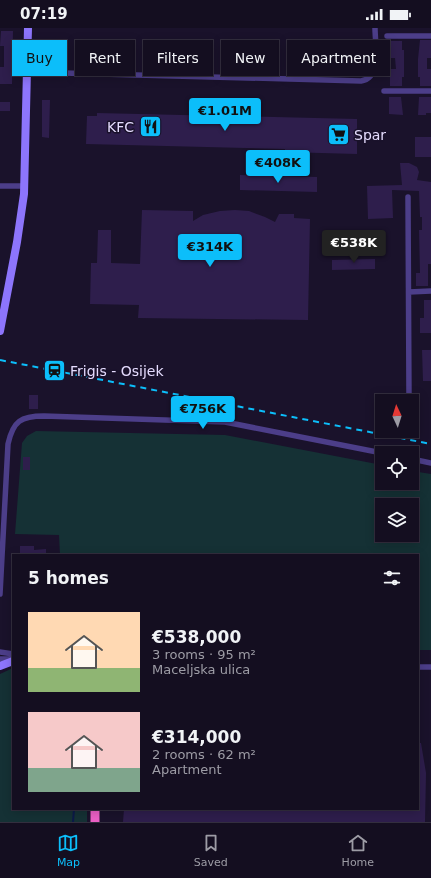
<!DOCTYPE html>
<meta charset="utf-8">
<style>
:root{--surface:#140e20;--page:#1d1729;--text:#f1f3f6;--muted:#9d9ca5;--line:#332e3e;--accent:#0cbefa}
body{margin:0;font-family:"DejaVu Sans",sans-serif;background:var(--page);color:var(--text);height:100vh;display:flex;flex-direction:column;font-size:15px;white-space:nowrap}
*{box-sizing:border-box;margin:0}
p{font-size:13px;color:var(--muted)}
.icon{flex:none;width:22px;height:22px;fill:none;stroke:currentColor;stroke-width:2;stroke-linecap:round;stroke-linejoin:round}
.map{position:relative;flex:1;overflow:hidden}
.drawer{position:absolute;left:12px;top:526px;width:407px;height:256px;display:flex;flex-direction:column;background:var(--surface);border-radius:0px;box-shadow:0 2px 10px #0003,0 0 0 1px var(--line)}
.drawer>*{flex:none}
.top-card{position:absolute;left:12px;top:12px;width:407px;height:36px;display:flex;gap:8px}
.needle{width:26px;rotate:356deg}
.tools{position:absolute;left:375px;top:366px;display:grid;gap:8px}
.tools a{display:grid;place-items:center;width:44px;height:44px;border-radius:0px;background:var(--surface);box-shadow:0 2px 10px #0003,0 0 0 1px var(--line);font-size:20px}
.price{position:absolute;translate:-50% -34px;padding:0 9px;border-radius:4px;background:var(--accent);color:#111;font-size:13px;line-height:26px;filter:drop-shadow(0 1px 2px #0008)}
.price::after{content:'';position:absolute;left:50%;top:24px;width:12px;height:9px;margin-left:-6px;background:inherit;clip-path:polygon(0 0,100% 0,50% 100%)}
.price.active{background:#222;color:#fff}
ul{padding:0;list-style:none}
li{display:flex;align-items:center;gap:12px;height:100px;padding:0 16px}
li span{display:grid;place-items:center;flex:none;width:112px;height:80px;border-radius:0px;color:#555}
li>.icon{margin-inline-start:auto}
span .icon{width:48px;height:48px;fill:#fffc;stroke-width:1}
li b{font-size:17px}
h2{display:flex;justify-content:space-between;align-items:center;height:48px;padding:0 16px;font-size:17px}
.tag{padding:0 14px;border-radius:0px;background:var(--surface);box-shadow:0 2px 10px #0003,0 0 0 1px var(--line);font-size:14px;line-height:36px}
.tag.active{background:var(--accent);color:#111}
.status{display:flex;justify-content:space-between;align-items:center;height:28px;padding:0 20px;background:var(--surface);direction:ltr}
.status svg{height:11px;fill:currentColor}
.menu{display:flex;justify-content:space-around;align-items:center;height:56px;border-top:1px solid var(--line);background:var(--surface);font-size:11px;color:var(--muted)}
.menu a{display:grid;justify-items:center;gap:2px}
.menu .active{color:var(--accent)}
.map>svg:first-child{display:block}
.green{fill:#153135;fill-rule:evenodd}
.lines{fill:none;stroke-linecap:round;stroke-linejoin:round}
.stream{stroke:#0c1949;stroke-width:2}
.building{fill:#2e1e4c}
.minor{stroke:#4c3e89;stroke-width:5.5}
.secondary{stroke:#8d75fc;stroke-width:8}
.trunk{stroke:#ec60c6;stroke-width:9}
.rail{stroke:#0cbefa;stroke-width:2;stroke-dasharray:6 5;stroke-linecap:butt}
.labels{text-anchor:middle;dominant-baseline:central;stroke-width:3;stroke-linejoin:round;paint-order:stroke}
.poi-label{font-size:14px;fill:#e5dcfe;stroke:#1a122b;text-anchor:start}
</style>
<div class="status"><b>07:19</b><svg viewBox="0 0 49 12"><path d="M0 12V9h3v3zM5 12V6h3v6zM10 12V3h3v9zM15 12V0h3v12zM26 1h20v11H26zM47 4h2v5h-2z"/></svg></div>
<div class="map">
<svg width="431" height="794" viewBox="0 0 431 794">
<rect width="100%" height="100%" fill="#1a122b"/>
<path class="green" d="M 36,403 L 225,407 L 382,437 L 382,455 L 412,455 L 412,443 L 431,446 L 431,622 L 418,622 L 418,527 L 60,527 L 59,507 L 15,506 L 22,415 L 27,408 ZM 382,477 L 412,477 L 412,507 L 382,507 Z
M 13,640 L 13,781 L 87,781 L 87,794 L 0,794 L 0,646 Z"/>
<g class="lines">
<path class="stream" d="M 73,794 L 74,781"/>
</g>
<path class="building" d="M 1,3 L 13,3 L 12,56 L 0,56 L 0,39 L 4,39 L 4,18 L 0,18 Z
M 420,12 L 431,12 L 431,30 L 427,30 L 427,41 L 431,41 L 431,58 L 420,58 L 420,49 L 418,49 L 418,31 Z
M 390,13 L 402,13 L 402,22 L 404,22 L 404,49 L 402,49 L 402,58 L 390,58 L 390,41 L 396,41 L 395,30 L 390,30 Z
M 389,69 L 401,69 L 403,87 L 389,86 Z
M 419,69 L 431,69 L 431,85 L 426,85 L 426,87 L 418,87 Z
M 42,72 L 50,72 L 49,110 L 42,109 Z
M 0,74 L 10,74 L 10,83 L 0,83 Z
M 97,85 L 357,91 L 357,126 L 285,124 L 285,121 L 86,116 L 87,88 L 97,88 Z
M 415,109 L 431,109 L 431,129 L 415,129 Z
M 400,135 L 409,135 L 417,139 L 419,144 L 417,152 L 431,154 L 431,236 L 428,236 L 428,258 L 416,258 L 416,245 L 420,245 L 419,202 L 422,202 L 422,189 L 420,189 L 419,163 L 392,162 L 393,190 L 368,191 L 367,158 L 402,157 Z
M 240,147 L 317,149 L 317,164 L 240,162 Z
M 142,182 L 193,183 L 193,193 L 203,187 L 220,183 L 235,182 L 249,183 L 265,189 L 275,194 L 279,186 L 294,186 L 294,190 L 310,191 L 308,292 L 138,290 L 139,277 L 90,276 L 91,235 L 97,235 L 98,202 L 111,202 L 111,235 L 140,236 Z
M 375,231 L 375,241 L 332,242 L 332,232 Z
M 424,272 L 431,272 L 431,305 L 420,305 L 420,290 L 424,290 Z
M 422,322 L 431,322 L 431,353 L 423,353 Z
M 29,367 L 38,367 L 38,381 L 29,381 Z
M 23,429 L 30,429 L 30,442 L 23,442 Z
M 20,518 L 34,518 L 34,522 L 46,521 L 46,527 L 20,527 Z
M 418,715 L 421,715 L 426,745 L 425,794 L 123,794 L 124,781 L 418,781 Z"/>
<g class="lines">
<path class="minor" d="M 387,8 L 431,8
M 27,44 L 361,53 C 382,50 375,16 375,0
M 384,63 L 431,63
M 0,158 L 24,158
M 408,169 L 409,369
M 409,264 L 431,263
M 412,431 L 431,435
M 0,566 L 8,416 C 13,393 21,388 44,388 L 225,394 L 382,425
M 0,624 L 13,626
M 0,631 L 13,631
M 418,639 L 431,639"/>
<path class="secondary" d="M 0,303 L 17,214 L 24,166 L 28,0
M 0,638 L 13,633"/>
<path class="trunk" d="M 95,794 L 95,781"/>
<path class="rail" d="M 0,332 L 431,416"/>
</g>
<defs>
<symbol id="restaurant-square" viewBox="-11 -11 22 22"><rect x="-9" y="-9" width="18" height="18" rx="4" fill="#0cbefa" stroke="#1a122b"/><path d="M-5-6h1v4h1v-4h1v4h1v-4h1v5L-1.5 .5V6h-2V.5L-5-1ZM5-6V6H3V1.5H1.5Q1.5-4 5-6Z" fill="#111"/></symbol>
<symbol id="supermarket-square" viewBox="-11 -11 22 22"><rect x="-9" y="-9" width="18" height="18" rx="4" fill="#0cbefa" stroke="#1a122b"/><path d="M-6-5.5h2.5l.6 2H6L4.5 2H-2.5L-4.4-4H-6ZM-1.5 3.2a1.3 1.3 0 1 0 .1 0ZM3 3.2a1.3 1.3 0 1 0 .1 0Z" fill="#111"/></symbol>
<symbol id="station-square" viewBox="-11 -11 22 22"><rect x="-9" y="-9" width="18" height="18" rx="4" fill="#0cbefa" stroke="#1a122b"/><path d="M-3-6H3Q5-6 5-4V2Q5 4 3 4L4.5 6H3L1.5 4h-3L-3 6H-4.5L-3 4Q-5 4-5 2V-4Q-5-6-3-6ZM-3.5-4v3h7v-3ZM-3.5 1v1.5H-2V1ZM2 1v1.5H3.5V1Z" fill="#111"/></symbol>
</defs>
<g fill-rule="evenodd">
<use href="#restaurant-square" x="138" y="86" width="25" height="25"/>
<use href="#supermarket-square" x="326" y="94" width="25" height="25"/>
<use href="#station-square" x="42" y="330" width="25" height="25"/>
</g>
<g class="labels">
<g class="poi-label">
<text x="134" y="99" text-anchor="end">KFC</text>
<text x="354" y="107">Spar</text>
<text x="70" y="343">Frigis - Osijek</text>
</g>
</g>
</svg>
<div class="tools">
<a><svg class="needle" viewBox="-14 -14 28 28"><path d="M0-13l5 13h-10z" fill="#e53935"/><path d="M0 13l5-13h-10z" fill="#9d9ca5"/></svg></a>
<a><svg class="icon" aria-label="locate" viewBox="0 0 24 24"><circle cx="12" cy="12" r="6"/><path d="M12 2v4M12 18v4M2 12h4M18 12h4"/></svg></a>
<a><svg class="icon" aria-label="layers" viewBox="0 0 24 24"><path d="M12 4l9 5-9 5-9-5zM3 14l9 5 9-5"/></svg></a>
</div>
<b class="price" style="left:225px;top:104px">€1.01M</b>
<b class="price" style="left:278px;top:156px">€408K</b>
<b class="price active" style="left:354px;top:236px">€538K</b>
<b class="price" style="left:210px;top:240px">€314K</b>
<b class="price" style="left:203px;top:402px">€756K</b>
<div class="top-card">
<a class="tag active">Buy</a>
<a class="tag">Rent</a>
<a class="tag">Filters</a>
<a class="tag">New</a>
<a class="tag">Apartment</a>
</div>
<section class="drawer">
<h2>5 homes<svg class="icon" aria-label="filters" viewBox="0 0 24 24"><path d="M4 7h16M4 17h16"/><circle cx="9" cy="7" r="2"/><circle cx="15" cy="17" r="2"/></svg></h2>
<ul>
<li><span style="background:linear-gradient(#ffd9b3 70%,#8fb573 0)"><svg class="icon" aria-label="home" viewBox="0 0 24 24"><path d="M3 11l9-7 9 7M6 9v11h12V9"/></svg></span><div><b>€538,000</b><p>3 rooms · 95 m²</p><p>Maceljska ulica</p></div></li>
<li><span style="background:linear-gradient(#f6c9c9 70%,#7fa58c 0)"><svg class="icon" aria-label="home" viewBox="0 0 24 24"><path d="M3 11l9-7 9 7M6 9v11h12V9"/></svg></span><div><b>€314,000</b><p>2 rooms · 62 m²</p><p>Apartment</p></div></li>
</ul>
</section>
</div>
<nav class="menu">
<a class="active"><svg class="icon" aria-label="map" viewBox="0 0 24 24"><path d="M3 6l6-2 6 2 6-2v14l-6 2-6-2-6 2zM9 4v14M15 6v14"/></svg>Map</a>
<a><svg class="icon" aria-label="saved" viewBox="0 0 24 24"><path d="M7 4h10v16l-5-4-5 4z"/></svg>Saved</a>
<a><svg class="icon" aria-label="home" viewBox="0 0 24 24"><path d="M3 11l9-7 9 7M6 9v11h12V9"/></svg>Home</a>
</nav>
